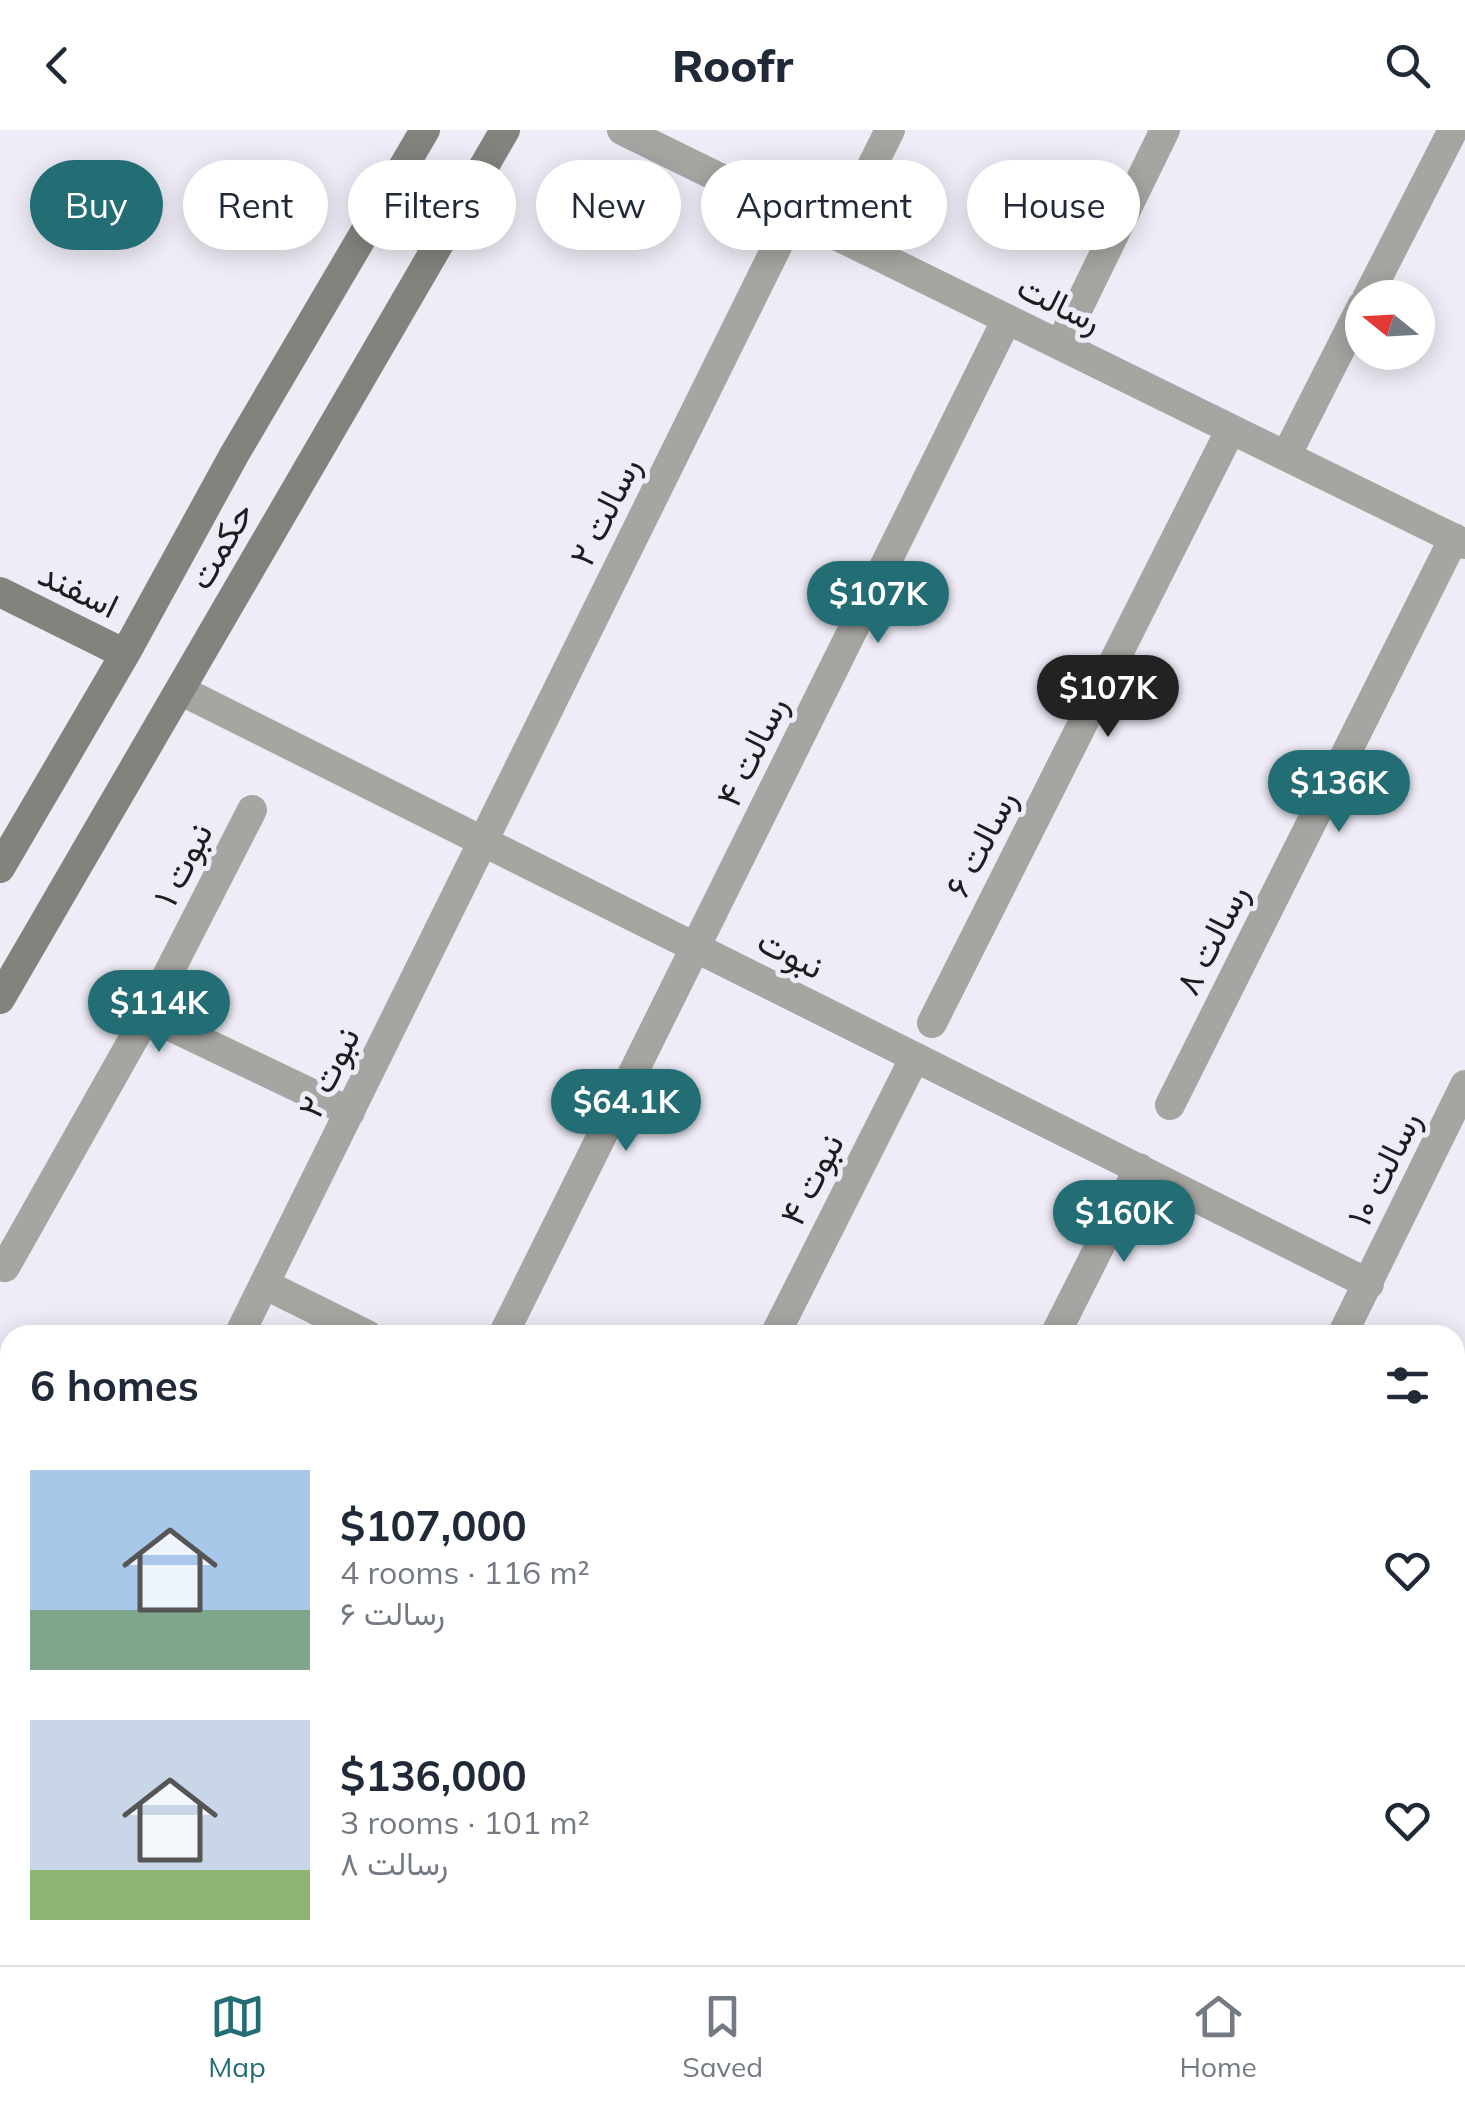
<!DOCTYPE html>
<meta charset="utf-8">
<style>
:root{--surface:#fff;--page:#f6f6f7;--text:#1f2937;--muted:#747a83;--line:#e0e1e3;--accent:#236d75}
body{margin:0;font-family:Mulish,Vazirmatn,sans-serif;background:var(--page);color:var(--text);height:100vh;display:flex;flex-direction:column;font-size:38px;white-space:nowrap}
*{box-sizing:border-box;margin:0}
p{font-size:32px;color:var(--muted)}
.icon{flex:none;width:55px;height:55px;fill:none;stroke:currentColor;stroke-width:2;stroke-linecap:round;stroke-linejoin:round}
.map{position:relative;flex:1;overflow:hidden}
.sheet{position:absolute;left:0px;top:1195px;width:1465px;height:640px;display:flex;flex-direction:column;background:var(--surface);border-radius:30px 30px 0 0;box-shadow:0 5px 25px #0003}
.sheet>*{flex:none}
.hud{position:absolute;left:30px;top:30px;width:1405px;height:90px;display:flex;gap:20px}
.needle{width:65px;rotate:288deg}
.buttons{position:absolute;left:1345px;top:150px;display:grid;gap:20px}
.buttons a{display:grid;place-items:center;width:90px;height:90px;border-radius:50%;background:var(--surface);box-shadow:0 5px 25px #0003;font-size:50px}
.price{position:absolute;translate:-50% -85px;padding:0 22px;border-radius:35px;background:var(--accent);color:#fff;font-size:32px;line-height:65px;filter:drop-shadow(0 2px 5px #0008)}
.price::after{content:'';position:absolute;left:50%;top:60px;width:30px;height:22px;margin-left:-15px;background:inherit;clip-path:polygon(0 0,100% 0,50% 100%)}
.price.on{background:#222;color:#fff}
ul{padding:0;list-style:none}
li{display:flex;align-items:center;gap:30px;height:250px;padding:0 30px}
li span{display:grid;place-items:center;flex:none;width:280px;height:200px;border-radius:0px;color:#555}
li>.icon{margin-inline-start:auto}
span .icon{width:120px;height:120px;fill:#fffc;stroke-width:1}
li b{font-size:42px}
h2{display:flex;justify-content:space-between;align-items:center;height:120px;padding:0 30px;font-size:42px}
.tag{padding:0 35px;border-radius:45px;background:var(--surface);box-shadow:0 5px 25px #0003;font-size:35px;line-height:90px}
.tag.on{background:var(--accent);color:#fff}
header{display:flex;justify-content:space-between;align-items:center;height:130px;padding:0 30px;background:var(--surface);font-size:45px;font-weight:800}
.tab-bar{display:flex;justify-content:space-around;align-items:center;height:140px;border-top:2px solid var(--line);background:var(--surface);font-size:28px;color:var(--muted)}
.tab-bar a{display:grid;justify-items:center;gap:5px}
.tab-bar .on{color:var(--accent)}
.map>svg:first-child{display:block}
.lines{fill:none;stroke-linecap:round;stroke-linejoin:round}
.path{stroke:#b0adb6;stroke-width:6;stroke-dasharray:5 5;stroke-linecap:butt}
.street{stroke:#a7a5a1;stroke-width:30}
.secondary{stroke:#84827c;stroke-width:30}
.labels{text-anchor:middle;dominant-baseline:central;stroke-width:10;stroke-linejoin:round;paint-order:stroke}
.street-label{font-size:35px;fill:#1d1c1f;stroke:#efecf7}
</style>
<header><svg class="icon" aria-label="back" viewBox="0 0 24 24"><path d="M15 5l-7 7 7 7"/></svg>Roofr<svg class="icon" aria-label="search" viewBox="0 0 24 24"><circle cx="10" cy="10" r="6"/><path d="M15 15l6 6"/></svg></header>
<div class="map">
<svg width="1465" height="1835" viewBox="0 0 1465 1835">
<rect width="100%" height="100%" fill="#efecf7"/>
<g class="lines">
<path class="path" d="M 0,1227 L 10,1232"/>
<path class="street" d="M 622,0 L 1465,414
M 837,106 L 890,0
M 1367,168 L 1453,0
M 1060,215 L 1165,0
M 1286,326 L 1362,176
M 180,560 L 1369,1154
M 147,885 L 350,982
M 932,893 L 1231,299
M 1170,975 L 1454,408
M 5,1137 L 147,885 L 252,680
M 264,1154 L 367,1205
M 239,1205 L 793,84
M 503,1205 L 1007,189
M 775,1205 L 915,927
M 1055,1205 L 1139,1038
M 1342,1205 L 1465,955
M 1455,1319 L 1465,1310
M 1455,1375 L 1465,1386
M 0,1689 L 10,1669
M 1455,1709 L 1465,1721
M 0,1782 L 10,1787
M 87,1825 L 107,1835
M 1276,1825 L 1286,1835
M 183,1835 L 188,1825
M 459,1835 L 464,1825
M 739,1835 L 744,1825
M 1018,1835 L 1023,1825"/>
<path class="secondary" d="M 0,462 L 125,524
M 0,738 L 125,524 L 234,325 L 425,0
M 0,869 L 505,0"/>
</g>
<g class="labels">
<g class="street-label">
<text transform="translate(1060 173) rotate(26)">رسالت</text>
<text transform="translate(604 381) rotate(-64)">رسالت ۲</text>
<text transform="translate(220 415) rotate(-60)">حکمت</text>
<text transform="translate(79 459) rotate(26)">اسفند</text>
<text transform="translate(751 621) rotate(-64)">رسالت ۴</text>
<text transform="translate(980 713) rotate(-63)">رسالت ۶</text>
<text transform="translate(182 734) rotate(-63)">نبوت ۱</text>
<text transform="translate(1211 809) rotate(-63)">رسالت ۸</text>
<text transform="translate(791 823) rotate(27)">نبوت</text>
<text transform="translate(328 942) rotate(-64)">نبوت ۲</text>
<text transform="translate(1383 1038) rotate(-64)">رسالت ۱۰</text>
<text transform="translate(811 1049) rotate(-63)">نبوت ۴</text>
</g>
</g>
</svg>
<div class="buttons">
<a><svg class="needle" viewBox="-14 -14 28 28"><path d="M0-13l5 13h-10z" fill="#e53935"/><path d="M0 13l5-13h-10z" fill="#747a83"/></svg></a>
</div>
<b class="price" style="left:878px;top:516px">$107K</b>
<b class="price on" style="left:1108px;top:610px">$107K</b>
<b class="price" style="left:1339px;top:705px">$136K</b>
<b class="price" style="left:159px;top:925px">$114K</b>
<b class="price" style="left:626px;top:1024px">$64.1K</b>
<b class="price" style="left:1124px;top:1135px">$160K</b>
<div class="hud">
<a class="tag on">Buy</a>
<a class="tag">Rent</a>
<a class="tag">Filters</a>
<a class="tag">New</a>
<a class="tag">Apartment</a>
<a class="tag">House</a>
</div>
<section class="sheet">
<h2>6 homes<svg class="icon" aria-label="filters" viewBox="0 0 24 24"><path d="M4 7h16M4 17h16"/><circle cx="9" cy="7" r="2"/><circle cx="15" cy="17" r="2"/></svg></h2>
<ul>
<li><span style="background:linear-gradient(#a9c7e8 70%,#7fa58c 0)"><svg class="icon" aria-label="home" viewBox="0 0 24 24"><path d="M3 11l9-7 9 7M6 9v11h12V9"/></svg></span><div><b>$107,000</b><p>4 rooms · 116 m²</p><p>رسالت ۶</p></div><svg class="icon" aria-label="heart" viewBox="0 0 24 24"><path d="M12 20l-8-8c-3-5 5-10 8-4 3-6 11-1 8 4z"/></svg></li>
<li><span style="background:linear-gradient(#c9d6e8 75%,#8fb573 0)"><svg class="icon" aria-label="home" viewBox="0 0 24 24"><path d="M3 11l9-7 9 7M6 9v11h12V9"/></svg></span><div><b>$136,000</b><p>3 rooms · 101 m²</p><p>رسالت ۸</p></div><svg class="icon" aria-label="heart" viewBox="0 0 24 24"><path d="M12 20l-8-8c-3-5 5-10 8-4 3-6 11-1 8 4z"/></svg></li>
</ul>
</section>
</div>
<nav class="tab-bar">
<a class="on"><svg class="icon" aria-label="map" viewBox="0 0 24 24"><path d="M3 6l6-2 6 2 6-2v14l-6 2-6-2-6 2zM9 4v14M15 6v14"/></svg>Map</a>
<a><svg class="icon" aria-label="saved" viewBox="0 0 24 24"><path d="M7 4h10v16l-5-4-5 4z"/></svg>Saved</a>
<a><svg class="icon" aria-label="home" viewBox="0 0 24 24"><path d="M3 11l9-7 9 7M6 9v11h12V9"/></svg>Home</a>
</nav>
